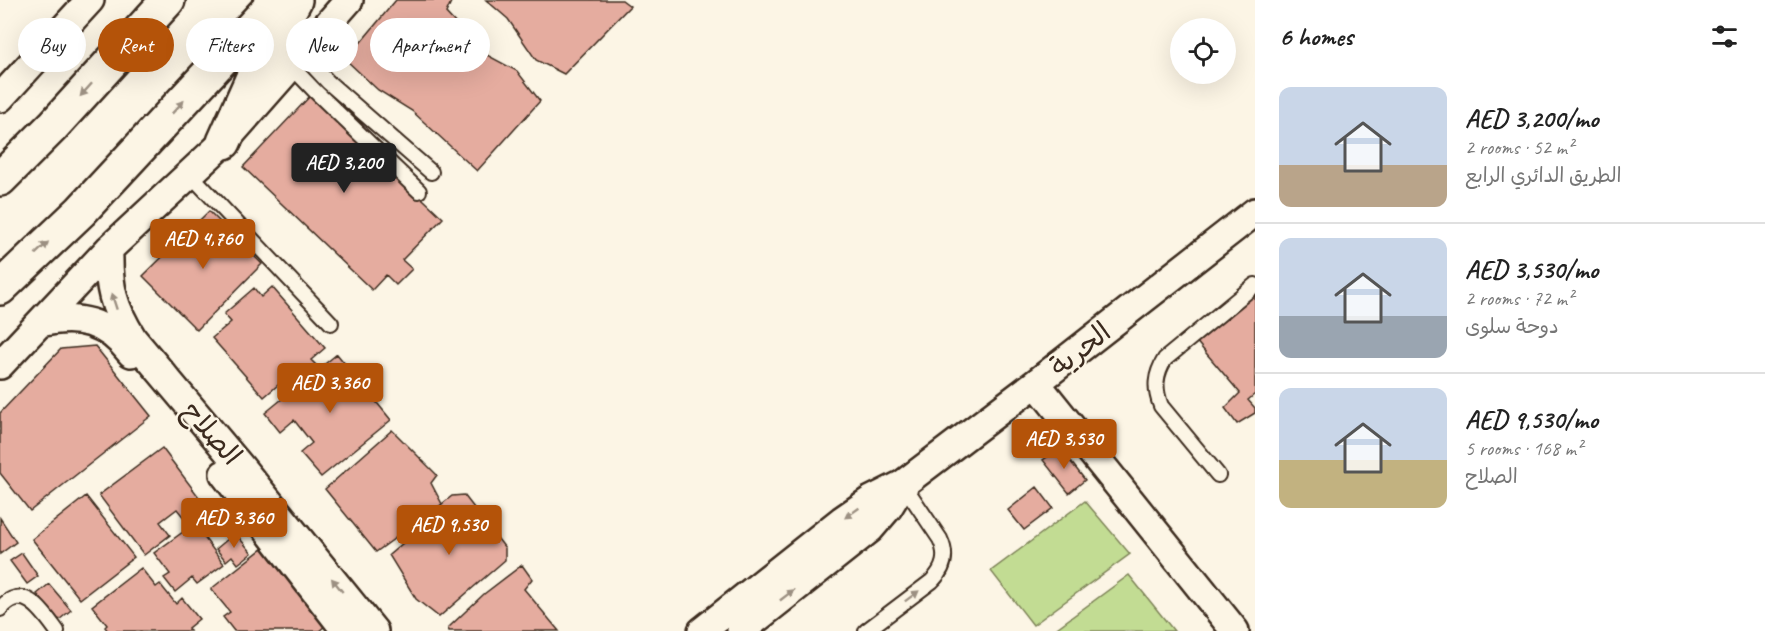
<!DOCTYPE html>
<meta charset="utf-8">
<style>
:root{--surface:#fff;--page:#f6f6f6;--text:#222;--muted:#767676;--line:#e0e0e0;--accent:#b45309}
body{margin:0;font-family:Caveat,"Playpen Sans Arabic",sans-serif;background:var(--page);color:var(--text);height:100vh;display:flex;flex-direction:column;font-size:22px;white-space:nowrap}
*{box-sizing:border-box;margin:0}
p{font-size:20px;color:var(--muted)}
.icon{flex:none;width:33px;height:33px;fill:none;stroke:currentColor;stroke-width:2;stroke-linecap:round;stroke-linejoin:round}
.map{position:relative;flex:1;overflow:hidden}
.drawer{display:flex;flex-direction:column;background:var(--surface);width:510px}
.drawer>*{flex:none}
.top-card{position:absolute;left:18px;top:18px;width:570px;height:54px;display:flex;gap:12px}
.fabs{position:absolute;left:1170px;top:18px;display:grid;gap:12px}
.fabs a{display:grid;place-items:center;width:66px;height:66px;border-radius:50%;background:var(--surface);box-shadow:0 6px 24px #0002;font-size:30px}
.price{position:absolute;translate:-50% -51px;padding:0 14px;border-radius:6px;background:var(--accent);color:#fff;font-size:20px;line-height:39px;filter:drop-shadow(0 2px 3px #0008)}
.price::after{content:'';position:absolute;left:50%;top:36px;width:18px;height:14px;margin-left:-9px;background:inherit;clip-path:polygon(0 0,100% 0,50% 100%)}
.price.active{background:#222;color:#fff}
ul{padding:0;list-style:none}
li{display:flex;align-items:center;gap:18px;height:150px;padding:0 24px}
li+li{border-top:2px solid var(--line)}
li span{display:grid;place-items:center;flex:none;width:168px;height:120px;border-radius:12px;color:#555}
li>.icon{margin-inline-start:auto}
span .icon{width:72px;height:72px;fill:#fffc;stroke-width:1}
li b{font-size:26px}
h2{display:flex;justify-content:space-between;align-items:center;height:72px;padding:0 24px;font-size:26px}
.chip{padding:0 21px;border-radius:27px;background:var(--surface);box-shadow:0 6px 24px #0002;font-size:21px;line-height:54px}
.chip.active{background:var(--accent);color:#fff}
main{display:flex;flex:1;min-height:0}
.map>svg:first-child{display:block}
.green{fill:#c2dc93;stroke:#7e8358;stroke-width:1.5}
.building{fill:#e5ac9f;stroke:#3b2a1e;stroke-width:1.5}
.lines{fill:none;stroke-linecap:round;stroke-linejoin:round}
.lane-casing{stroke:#3b2a1e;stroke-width:18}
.street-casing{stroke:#3b2a1e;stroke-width:32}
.primary-casing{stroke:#3b2a1e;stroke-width:38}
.lane{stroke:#fcf5e5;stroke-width:14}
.street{stroke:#fcf5e5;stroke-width:27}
.primary{stroke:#fcf5e5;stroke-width:33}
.oneway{fill:#9c9082}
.labels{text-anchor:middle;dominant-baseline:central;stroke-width:4.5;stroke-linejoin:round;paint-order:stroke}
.street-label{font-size:28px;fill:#3b2a1e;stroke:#fcf5e5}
</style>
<main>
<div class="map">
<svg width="1255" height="631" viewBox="0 0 1255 631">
<rect width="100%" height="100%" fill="#fcf5e5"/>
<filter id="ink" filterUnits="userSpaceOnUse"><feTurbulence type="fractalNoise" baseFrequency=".0167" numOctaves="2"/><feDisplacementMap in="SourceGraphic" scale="12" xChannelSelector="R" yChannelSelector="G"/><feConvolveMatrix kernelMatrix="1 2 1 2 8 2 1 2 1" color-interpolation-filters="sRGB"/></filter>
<g filter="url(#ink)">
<path class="green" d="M 1085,501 L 1130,554 L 1033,625 L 991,571 Z
M 1129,575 L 1174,631 L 1059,631 L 1057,628 Z"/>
<path class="building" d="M 396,0 L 448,0 L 451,2 L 446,13 L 483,53 L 517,71 L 540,101 L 477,171 L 412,111 L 378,90 L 346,60 Z
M 486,0 L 622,0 L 630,6 L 564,74 L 536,60 L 508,19 Z
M 312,94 L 443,218 L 402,260 L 412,269 L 396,285 L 386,275 L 372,290 L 243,167 Z
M 209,211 L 262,264 L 197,330 L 143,276 Z
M 272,287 L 325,348 L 311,360 L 316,365 L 291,386 L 285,379 L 264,397 L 212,338 L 231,322 L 224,314 L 254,288 L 261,297 Z
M 1255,294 L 1255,394 L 1248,400 L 1255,408 L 1255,413 L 1237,424 L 1225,408 L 1240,393 L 1195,340 Z
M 95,346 L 151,416 L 30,511 L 0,473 L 0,413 L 61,349 Z
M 337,354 L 391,420 L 321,477 L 300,453 L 312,443 L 294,420 L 280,432 L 265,413 Z
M 392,430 L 437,475 L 431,483 L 442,504 L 376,552 L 325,489 Z
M 162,448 L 205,505 L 185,519 L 177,509 L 160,522 L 170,535 L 144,555 L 99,495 Z
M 1060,448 L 1085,480 L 1069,493 L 1043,460 Z
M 1037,487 L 1053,508 L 1024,530 L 1008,510 Z
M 464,495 L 505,548 L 505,560 L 439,617 L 416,599 L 389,555 L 437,514 L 442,504 L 452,496 Z
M 86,496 L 134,557 L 80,599 L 32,539 Z
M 0,518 L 16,542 L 0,554 Z
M 194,524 L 224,564 L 197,584 L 192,578 L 175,592 L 164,578 L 170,574 L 154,553 Z
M 235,533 L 252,553 L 238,564 L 232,556 L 226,561 L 216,549 Z
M 268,544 L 330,622 L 319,631 L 234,631 L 223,617 L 230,612 L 211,589 Z
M 22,553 L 38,576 L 27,584 L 10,561 Z
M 522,565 L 532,579 L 524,589 L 559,631 L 449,631 L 448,628 L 484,594 Z
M 141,568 L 156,587 L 160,584 L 176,604 L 182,598 L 199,619 L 188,628 L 190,631 L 108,631 L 105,627 L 107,625 L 92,606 Z
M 49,584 L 71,610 L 59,620 L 37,594 Z"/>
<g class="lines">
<defs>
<path id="lane" d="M 302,54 L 328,82 L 431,172
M 291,66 L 315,91 L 419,191
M 191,175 L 331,323
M 1218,475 L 1161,406 C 1154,388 1155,375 1165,359 L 1255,285
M 0,609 C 23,581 43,612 57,631
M 866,631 L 932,581 C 944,569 948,556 940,539 L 903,484"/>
<path id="street" d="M 0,98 L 90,0
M 109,249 C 108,287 113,307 133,339 L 240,466 L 374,631
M 40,323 C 78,314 106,321 131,353
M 0,365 L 109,249 L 224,142 L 349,0
M 1036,383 L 1235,631
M 224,474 L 346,631
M 702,631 L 842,520 L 871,500 L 903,484 L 1036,383 L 1255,212
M 741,631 L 870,529 L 888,508 L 902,485"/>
<path id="primary" d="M 224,142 L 254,75 L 295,0
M 0,179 L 53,126 L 168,0
M 0,288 L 81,211 L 277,0"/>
</defs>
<use href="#lane" class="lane-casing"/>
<use href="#street" class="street-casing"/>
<use href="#primary" class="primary-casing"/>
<use href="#lane" class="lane"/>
<use href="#street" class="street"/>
<use href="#primary" class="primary"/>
</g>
<defs><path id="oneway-solid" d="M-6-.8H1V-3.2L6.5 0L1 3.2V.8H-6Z" transform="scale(1.5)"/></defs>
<g class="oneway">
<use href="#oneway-solid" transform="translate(86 90) rotate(132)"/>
<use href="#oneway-solid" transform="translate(178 107) rotate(-47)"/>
<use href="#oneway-solid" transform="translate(42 248) rotate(-43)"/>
<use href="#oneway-solid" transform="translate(114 301) rotate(-108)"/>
<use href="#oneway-solid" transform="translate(852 513) rotate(145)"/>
<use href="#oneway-solid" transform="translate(337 585) rotate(-129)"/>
<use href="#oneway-solid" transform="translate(787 595) rotate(-38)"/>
<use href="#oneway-solid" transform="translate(912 596) rotate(-37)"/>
</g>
</g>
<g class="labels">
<g class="street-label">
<text transform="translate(1080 349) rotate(-38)">الحرية</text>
<text transform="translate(212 433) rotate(49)">الصلاح</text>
</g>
</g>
</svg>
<div class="fabs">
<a><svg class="icon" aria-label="locate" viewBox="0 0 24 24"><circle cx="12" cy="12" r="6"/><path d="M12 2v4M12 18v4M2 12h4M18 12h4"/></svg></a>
</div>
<b class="price active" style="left:344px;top:194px">AED 3,200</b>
<b class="price" style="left:203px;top:270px">AED 4,760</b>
<b class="price" style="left:330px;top:414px">AED 3,360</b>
<b class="price" style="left:1064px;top:470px">AED 3,530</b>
<b class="price" style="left:234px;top:549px">AED 3,360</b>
<b class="price" style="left:449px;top:556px">AED 9,530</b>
<div class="top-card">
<a class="chip">Buy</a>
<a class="chip active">Rent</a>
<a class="chip">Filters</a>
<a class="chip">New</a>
<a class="chip">Apartment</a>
</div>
</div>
<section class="drawer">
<h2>6 homes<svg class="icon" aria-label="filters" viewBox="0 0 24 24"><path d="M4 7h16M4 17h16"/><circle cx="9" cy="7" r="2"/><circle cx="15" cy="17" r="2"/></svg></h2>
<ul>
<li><span style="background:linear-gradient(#c9d6e8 65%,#b9a48a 0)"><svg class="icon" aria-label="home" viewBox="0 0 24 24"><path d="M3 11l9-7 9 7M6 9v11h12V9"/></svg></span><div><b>AED 3,200/mo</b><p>2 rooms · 52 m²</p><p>الطريق الدائري الرابع</p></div></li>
<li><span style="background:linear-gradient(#c9d6e8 65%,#9aa5b1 0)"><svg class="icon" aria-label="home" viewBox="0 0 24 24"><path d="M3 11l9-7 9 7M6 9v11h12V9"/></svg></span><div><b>AED 3,530/mo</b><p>2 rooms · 72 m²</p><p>دوحة سلوى</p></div></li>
<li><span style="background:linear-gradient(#c9d6e8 60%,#c2b280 0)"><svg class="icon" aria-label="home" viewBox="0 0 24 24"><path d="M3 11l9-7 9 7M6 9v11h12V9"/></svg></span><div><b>AED 9,530/mo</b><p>5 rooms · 168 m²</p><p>الصلاح</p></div></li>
</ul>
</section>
</main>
